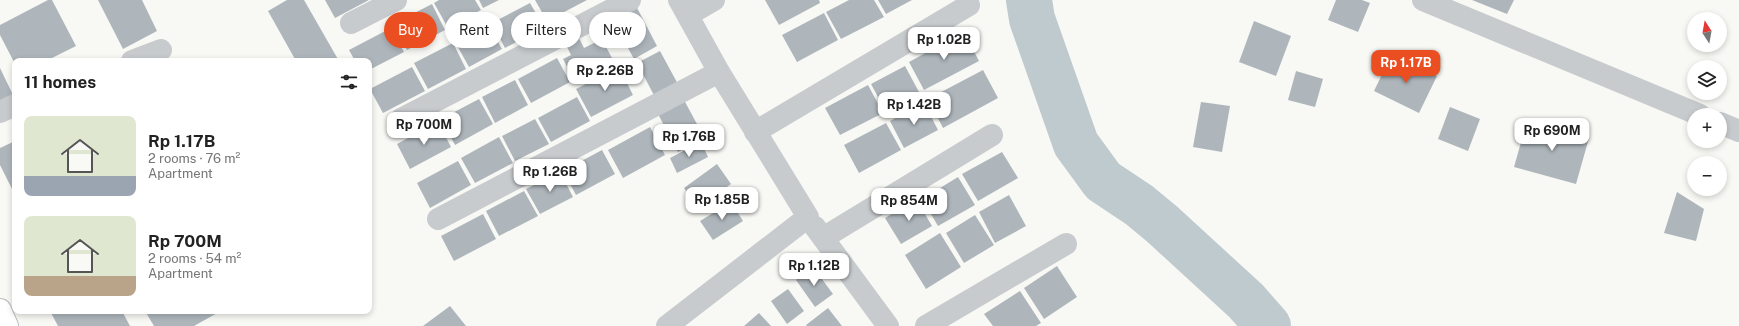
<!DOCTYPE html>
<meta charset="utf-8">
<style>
:root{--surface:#fff;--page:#f2f2f2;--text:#222;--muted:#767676;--accent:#eb4f21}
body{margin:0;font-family:"Public Sans",sans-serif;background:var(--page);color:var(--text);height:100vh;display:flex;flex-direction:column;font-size:15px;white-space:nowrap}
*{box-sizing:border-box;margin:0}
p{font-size:13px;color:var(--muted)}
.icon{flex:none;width:22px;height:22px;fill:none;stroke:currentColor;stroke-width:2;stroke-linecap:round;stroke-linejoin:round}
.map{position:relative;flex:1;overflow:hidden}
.sheet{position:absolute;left:12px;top:58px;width:360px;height:256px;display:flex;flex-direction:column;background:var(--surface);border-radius:8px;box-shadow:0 2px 6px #0003}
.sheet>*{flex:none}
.banner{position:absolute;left:384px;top:12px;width:380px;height:36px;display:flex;gap:8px}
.needle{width:26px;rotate:349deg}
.tools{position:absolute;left:1687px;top:12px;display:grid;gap:8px}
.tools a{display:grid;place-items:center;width:40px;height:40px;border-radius:50%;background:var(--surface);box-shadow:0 2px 6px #0003;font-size:20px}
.price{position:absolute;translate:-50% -34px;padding:0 9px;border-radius:8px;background:#fff;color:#222;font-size:13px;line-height:26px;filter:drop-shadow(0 1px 2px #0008)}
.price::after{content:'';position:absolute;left:50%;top:24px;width:12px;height:9px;margin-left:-6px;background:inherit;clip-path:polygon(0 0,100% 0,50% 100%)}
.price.selected{background:var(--accent);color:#fff}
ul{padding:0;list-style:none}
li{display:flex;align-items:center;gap:12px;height:100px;padding:0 12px}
li span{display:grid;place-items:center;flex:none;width:112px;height:80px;border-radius:8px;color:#555}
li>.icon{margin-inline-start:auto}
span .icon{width:48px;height:48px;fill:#fffc;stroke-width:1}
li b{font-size:17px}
h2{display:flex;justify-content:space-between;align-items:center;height:48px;padding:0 12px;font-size:17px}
.tag{padding:0 14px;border-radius:18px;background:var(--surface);box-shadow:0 2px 6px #0003;font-size:14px;line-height:36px}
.tag.selected{background:var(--accent);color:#fff}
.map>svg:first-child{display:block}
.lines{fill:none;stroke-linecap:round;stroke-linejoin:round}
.river{stroke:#bfcace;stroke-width:46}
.building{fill:#aeb6bc}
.secondary-casing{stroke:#b7bdc1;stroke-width:24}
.street{stroke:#c7cbce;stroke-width:22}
.secondary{stroke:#fff;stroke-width:22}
</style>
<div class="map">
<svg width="1739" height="326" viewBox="0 0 1739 326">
<rect width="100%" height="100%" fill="#f8f8f4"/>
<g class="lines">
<path class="river" d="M 1029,0 L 1032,19 L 1076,144 L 1103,181 L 1139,205 L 1162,224 L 1246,301 L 1268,326"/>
</g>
<path class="building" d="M 48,0 L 52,0 L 76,46 L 46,61 L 15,61 L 15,64 L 0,35 L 0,25 Z
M 98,0 L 142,0 L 157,31 L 123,49 Z
M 287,0 L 304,0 L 339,61 L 296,61 L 268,11 Z
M 325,0 L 369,0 L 335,18 Z
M 439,0 L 475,0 L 481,10 L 448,28 L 434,3 Z
M 479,0 L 499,0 L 483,8 Z
M 535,0 L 587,0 L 547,21 Z
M 765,0 L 819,0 L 820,3 L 779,25 Z
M 849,0 L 874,0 L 884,17 L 841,39 L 826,12 Z
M 878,0 L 912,0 L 886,14 Z
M 1336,0 L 1362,0 L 1370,3 L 1358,32 L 1328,20 Z
M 1472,0 L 1514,0 L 1507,14 Z
M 530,3 L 544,27 L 505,48 L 492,23 Z
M 432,4 L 445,30 L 407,50 L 393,24 Z
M 635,4 L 657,46 L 634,59 L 611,17 Z
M 824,13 L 838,40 L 797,62 L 782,35 Z
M 1254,21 L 1291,36 L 1276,76 L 1239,62 Z
M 488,24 L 502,49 L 469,67 L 455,42 Z
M 391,28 L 404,52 L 369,70 L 369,61 L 355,61 L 349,50 Z
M 964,32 L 979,61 L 924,90 L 909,62 Z
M 578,36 L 584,48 L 602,39 L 614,62 L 575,82 L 563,59 L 571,55 L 565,43 Z
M 453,43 L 466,69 L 428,89 L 414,63 Z
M 660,51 L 679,86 L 656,99 L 637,63 Z
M 1392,54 L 1437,76 L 1419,113 L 1374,91 Z
M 557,58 L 570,82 L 531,103 L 518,79 Z
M 905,66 L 919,92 L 885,110 L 871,84 Z
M 412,67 L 425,91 L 383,113 L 370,89 Z
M 619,67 L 633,95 L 591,117 L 576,89 Z
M 0,68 L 15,99 L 0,106 Z
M 983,70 L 998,98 L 943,128 L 928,99 Z
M 1296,71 L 1323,79 L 1315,107 L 1288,100 Z
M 515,80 L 528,105 L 495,123 L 482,97 Z
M 868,85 L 883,113 L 840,135 L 825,108 Z
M 577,97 L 590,121 L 551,142 L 538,118 Z
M 479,99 L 493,124 L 455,145 L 441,119 Z
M 684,100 L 704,137 L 678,152 L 658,114 Z
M 1201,102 L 1230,106 L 1222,152 L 1193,147 Z
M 924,103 L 938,130 L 904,148 L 890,121 Z
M 1450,107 L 1480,119 L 1468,151 L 1438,139 Z
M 535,119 L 549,144 L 515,161 L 502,136 Z
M 1527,121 L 1589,138 L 1576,184 L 1514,167 Z
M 438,122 L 451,147 L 410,169 L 397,144 Z
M 886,123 L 901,150 L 859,173 L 844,145 Z
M 650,127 L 665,155 L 623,178 L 608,150 Z
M 499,137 L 513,163 L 475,183 L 461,158 Z
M 15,141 L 15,195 L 0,165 L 0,148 Z
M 701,142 L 708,157 L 677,173 L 670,158 Z
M 602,150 L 615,174 L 576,195 L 563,171 Z
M 1002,152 L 1018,178 L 978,201 L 962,174 Z
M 458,161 L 471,185 L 430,208 L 417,183 Z
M 717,164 L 731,184 L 698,207 L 684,188 Z
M 560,172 L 573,197 L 540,214 L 526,189 Z
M 958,177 L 975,205 L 938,226 L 922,199 Z
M 524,191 L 538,216 L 499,236 L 486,211 Z
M 1677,192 L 1704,209 L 1696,241 L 1664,233 Z
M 1009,195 L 1026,226 L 995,243 L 979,212 Z
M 916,199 L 932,226 L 901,244 L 885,218 Z
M 731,202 L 743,221 L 713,240 L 700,221 Z
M 483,214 L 496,239 L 454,261 L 441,236 Z
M 975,215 L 994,245 L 964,263 L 946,233 Z
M 940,233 L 961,267 L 926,289 L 905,255 Z
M 1057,266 L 1077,297 L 1044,319 L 1024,288 Z
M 813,267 L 833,294 L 815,307 L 796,280 Z
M 788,289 L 804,311 L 787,324 L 771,301 Z
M 1020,291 L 1041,323 L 1036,326 L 993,326 L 984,314 Z
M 450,306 L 466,326 L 423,326 Z
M 828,308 L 842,326 L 807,326 L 806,325 Z
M 50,311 L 122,311 L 130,326 L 58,326 Z
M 145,311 L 218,311 L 219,312 L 194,326 L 154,326 Z
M 759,313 L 771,326 L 744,326 Z"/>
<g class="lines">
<defs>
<path id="secondary" d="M 0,310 L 7,326"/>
</defs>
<use href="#secondary" class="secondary-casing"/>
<path class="street" d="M 1423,0 L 1700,115
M 688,15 L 714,0
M 351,23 L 396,0
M 132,61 L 161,50
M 0,112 L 15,105
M 401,119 L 630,0
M 1720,123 L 1739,131
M 755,132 L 969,5
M 438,219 L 719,72
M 815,227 L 888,326
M 823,238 L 992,135
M 667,326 L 808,217 L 719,72 L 679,0
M 926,326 L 1066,244"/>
<use href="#secondary" class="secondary"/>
</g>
</svg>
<div class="tools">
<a><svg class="needle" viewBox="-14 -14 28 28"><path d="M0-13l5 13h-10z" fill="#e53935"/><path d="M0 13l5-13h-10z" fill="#767676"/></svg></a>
<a><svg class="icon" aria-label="layers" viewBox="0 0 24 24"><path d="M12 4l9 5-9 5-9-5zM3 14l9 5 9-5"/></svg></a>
<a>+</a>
<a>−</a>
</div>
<b class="price" style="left:944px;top:61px">Rp 1.02B</b>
<b class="price selected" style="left:1406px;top:84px">Rp 1.17B</b>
<b class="price" style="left:605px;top:92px">Rp 2.26B</b>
<b class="price" style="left:914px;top:126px">Rp 1.42B</b>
<b class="price" style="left:424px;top:146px">Rp 700M</b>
<b class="price" style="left:1552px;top:152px">Rp 690M</b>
<b class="price" style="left:689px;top:158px">Rp 1.76B</b>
<b class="price" style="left:550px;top:193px">Rp 1.26B</b>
<b class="price" style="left:722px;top:221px">Rp 1.85B</b>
<b class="price" style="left:909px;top:222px">Rp 854M</b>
<b class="price" style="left:814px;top:287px">Rp 1.12B</b>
<div class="banner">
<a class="tag selected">Buy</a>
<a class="tag">Rent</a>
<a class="tag">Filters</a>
<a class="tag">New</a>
</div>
<section class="sheet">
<h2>11 homes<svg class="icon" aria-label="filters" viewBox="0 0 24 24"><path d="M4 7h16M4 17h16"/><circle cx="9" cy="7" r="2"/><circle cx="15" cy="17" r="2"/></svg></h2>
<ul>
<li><span style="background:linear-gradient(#dfe7d0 75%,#9aa5b1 0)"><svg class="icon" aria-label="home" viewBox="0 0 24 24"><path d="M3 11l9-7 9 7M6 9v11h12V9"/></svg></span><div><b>Rp 1.17B</b><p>2 rooms · 76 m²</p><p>Apartment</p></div></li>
<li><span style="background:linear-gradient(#dfe7d0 75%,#b9a48a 0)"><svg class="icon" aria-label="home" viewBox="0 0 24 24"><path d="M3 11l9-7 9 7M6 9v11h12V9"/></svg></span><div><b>Rp 700M</b><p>2 rooms · 54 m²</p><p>Apartment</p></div></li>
</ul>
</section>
</div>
